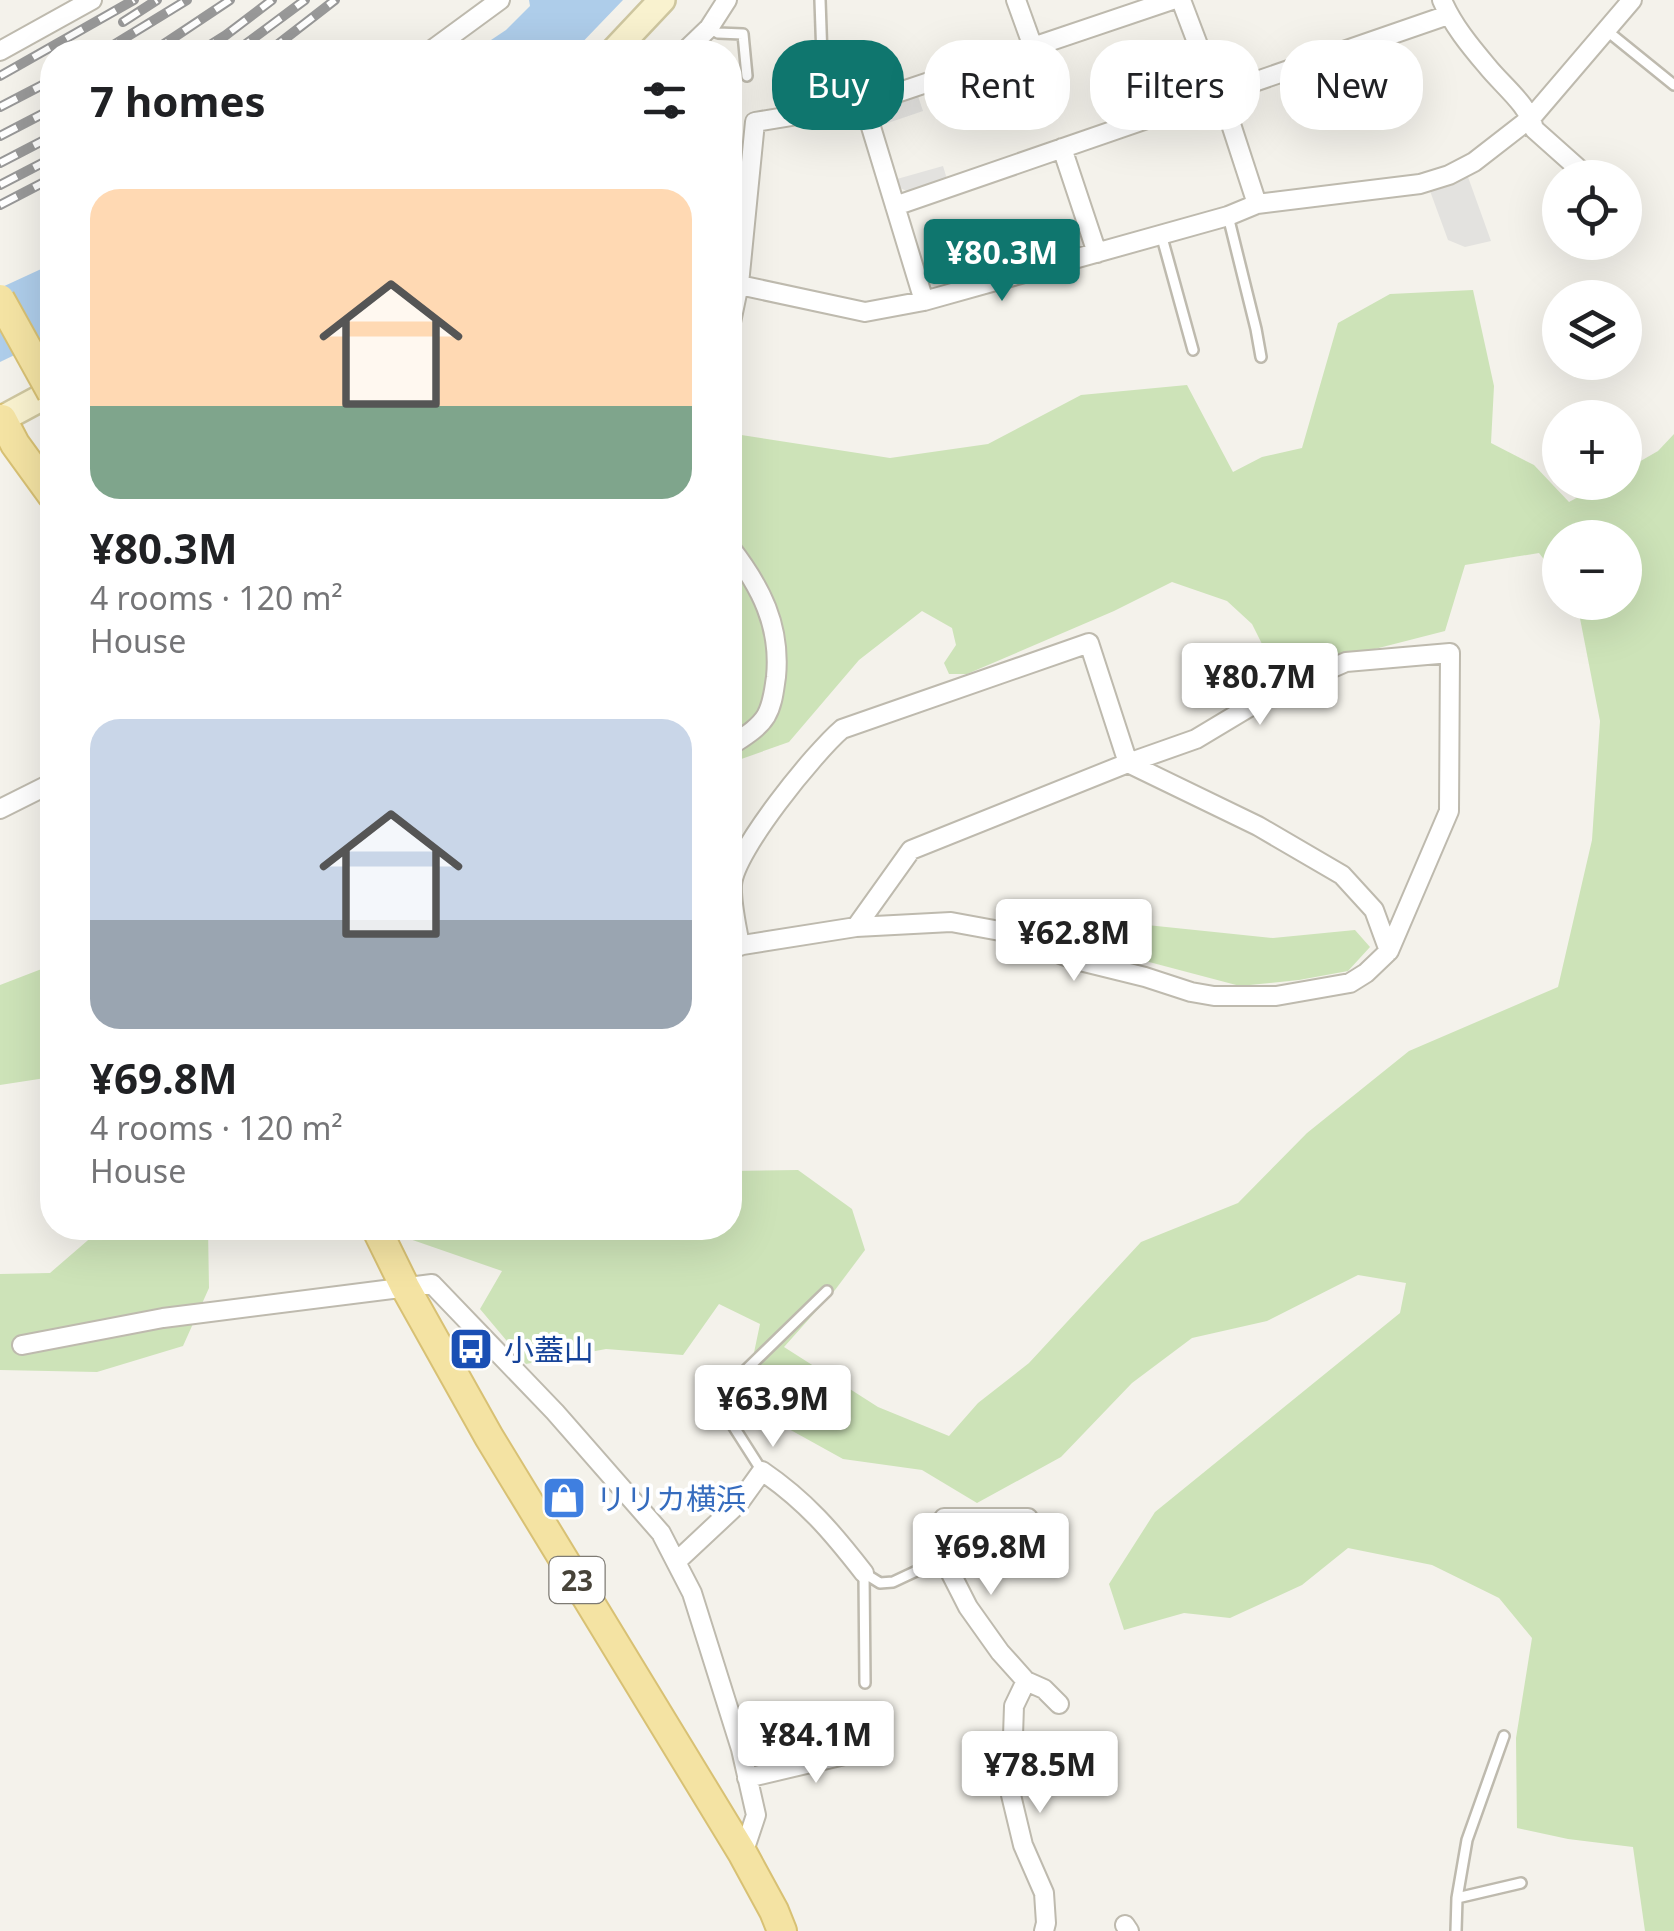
<!DOCTYPE html>
<meta charset="utf-8">
<style>
:root{--surface:#fff;--page:#f2f2f2;--text:#202124;--muted:#757577;--accent:#0f766e}
body{margin:0;font-family:"Noto Sans","Noto Sans JP",sans-serif;background:var(--page);color:var(--text);height:100vh;display:flex;flex-direction:column;font-size:38px;white-space:nowrap}
*{box-sizing:border-box;margin:0}
p{font-size:32px;color:var(--muted)}
.icon{flex:none;width:55px;height:55px;fill:none;stroke:currentColor;stroke-width:2;stroke-linecap:round;stroke-linejoin:round}
.map{position:relative;flex:1;overflow:hidden}
.details{position:absolute;left:40px;top:40px;width:702px;height:1200px;display:flex;flex-direction:column;background:var(--surface);border-radius:40px;box-shadow:0 10px 40px #0002}
.details>*{flex:none}
.top-card{position:absolute;left:772px;top:40px;width:750px;height:90px;display:flex;gap:20px}
.fabs{position:absolute;left:1542px;top:160px;display:grid;gap:20px}
.fabs a{display:grid;place-items:center;width:100px;height:100px;border-radius:50%;background:var(--surface);box-shadow:0 10px 40px #0002;font-size:50px}
.price{position:absolute;translate:-50% -85px;padding:0 22px;border-radius:10px;background:#fff;color:#222;font-size:32px;line-height:65px;filter:drop-shadow(0 2px 5px #0008)}
.price::after{content:'';position:absolute;left:50%;top:60px;width:30px;height:22px;margin-left:-15px;background:inherit;clip-path:polygon(0 0,100% 0,50% 100%)}
.price.selected{background:var(--accent);color:#fff}
ul{padding:0;list-style:none}
li{display:grid;align-content:center;gap:20px;height:530px;padding:0 50px}
li span{display:grid;place-items:center;height:310px;border-radius:30px;color:#555}
li>.icon{margin-inline-start:auto}
span .icon{width:180px;height:180px;fill:#fffc;stroke-width:1}
li b{font-size:42px}
h2{display:flex;justify-content:space-between;align-items:center;height:120px;padding:0 50px;font-size:42px}
.chip{padding:0 35px;border-radius:40px;background:var(--surface);box-shadow:0 10px 40px #0002;font-size:35px;line-height:90px}
.chip.selected{background:var(--accent);color:#fff}
.map>svg:first-child{display:block}
.green{fill:#cde3b8}
.parking{fill:#e3e2df}
.water{fill:#aecdea}
.lines{fill:none;stroke-linecap:round;stroke-linejoin:round}
.lane-casing{stroke:#bebaae;stroke-width:14}
.street-casing{stroke:#bebaae;stroke-width:22}
.secondary-casing{stroke:#cec69f;stroke-width:30}
.primary-casing{stroke:#d8c174;stroke-width:32}
.lane{stroke:#fff;stroke-width:9}
.street{stroke:#fff;stroke-width:18}
.secondary{stroke:#f9f2cf;stroke-width:25}
.primary{stroke:#f4e3a3;stroke-width:28}
.rail-casing{stroke:#989898;stroke-width:10}
.rail{stroke:#fff;stroke-width:6;stroke-dasharray:19;stroke-linecap:butt}
.primary-bridge-casing{stroke:#d8c174;stroke-width:32;stroke-linecap:butt}
.primary-bridge{stroke:#f4e3a3;stroke-width:28}
.labels{text-anchor:middle;dominant-baseline:central;stroke-width:8;stroke-linejoin:round;paint-order:stroke}
.shield{fill:#fff;stroke:#7e7b74;stroke-width:2.5}
.shield-label{font-size:28px;font-weight:bold;fill:#474339}
.transit-label{font-size:30px;fill:#164399;stroke:#fff;text-anchor:start}
.shop-label{font-size:30px;fill:#366cbe;stroke:#fff;text-anchor:start}
</style>
<div class="map">
<svg width="1674" height="1931" viewBox="0 0 1674 1931">
<rect width="100%" height="100%" fill="#f4f2eb"/>
<path class="green" d="M 1473,290 L 1494,386 L 1491,443 L 1534,465 L 1569,502 L 1604,483 L 1625,482 L 1625,470 L 1658,451 L 1674,434 L 1674,1931 L 1645,1931 L 1633,1847 L 1568,1839 L 1517,1828 L 1516,1738 L 1532,1638 L 1499,1598 L 1432,1565 L 1348,1548 L 1302,1585 L 1230,1618 L 1184,1613 L 1124,1630 L 1109,1584 L 1155,1512 L 1400,1313 L 1406,1283 L 1358,1275 L 1267,1321 L 1192,1338 L 1132,1383 L 1061,1457 L 977,1503 L 922,1470 L 843,1459 L 787,1428 L 751,1367 L 760,1324 L 719,1304 L 683,1355 L 606,1349 L 526,1364 L 480,1309 L 502,1271 L 401,1236 L 407,1228 L 730,1228 L 730,1171 L 798,1170 L 852,1209 L 865,1250 L 835,1290 L 784,1347 L 878,1407 L 949,1436 L 978,1403 L 1029,1363 L 1141,1242 L 1238,1203 L 1307,1133 L 1409,1051 L 1558,987 L 1592,840 L 1600,721 L 1577,603 L 1625,602 L 1625,538 L 1560,538 L 1560,580 L 1539,553 L 1465,565 L 1445,631 L 1277,674 L 1252,624 L 1227,601 L 1172,582 L 1114,611 L 967,674 L 949,674 L 944,663 L 956,645 L 952,628 L 922,611 L 859,660 L 789,742 L 730,763 L 730,438 L 735,434 L 890,458 L 988,444 L 1081,395 L 1187,385 L 1233,472 L 1262,457 L 1302,448 L 1338,323 L 1390,294 Z
M 1118,922 L 1273,938 L 1355,930 L 1370,947 L 1348,971 L 1299,980 L 1240,986 L 1115,953 L 1074,923 Z
M 52,965 L 52,1077 L 0,1085 L 0,985 Z
M 102,1228 L 208,1228 L 209,1288 L 183,1346 L 97,1372 L 0,1370 L 0,1274 L 50,1273 Z"/>
<path class="parking" d="M 918,96 L 923,111 L 882,125 L 879,115 L 883,108 Z
M 943,166 L 947,179 L 909,192 L 900,188 L 897,179 Z
M 1468,177 L 1491,241 L 1465,247 L 1448,240 L 1430,191 Z"/>
<path class="water" d="M 529,0 L 623,0 L 573,52 L 473,52 L 506,30 L 530,6 Z
M 52,264 L 52,337 L 0,362 L 0,288 Z"/>
<g class="lines">
<defs>
<path id="lane" d="M 820,0 L 822,58
M 709,28 L 718,33 L 743,34 L 747,76
M 1606,30 L 1674,85
M 1228,216 L 1256,329 L 1261,357
M 1161,234 L 1193,350
M 762,1471 L 716,1399 L 827,1291
M 864,1573 L 865,1683
M 864,1573 L 880,1583 L 893,1582 L 942,1559
M 1457,1898 L 1467,1840 L 1504,1736
M 1456,1931 L 1457,1898 L 1521,1883"/>
<path id="street" d="M 1016,0 L 1033,47
M 1181,0 L 1217,95 L 1227,112 L 1257,204
M 1442,0 C 1452,24 1470,46 1487,66 C 1502,85 1529,105 1534,129 L 1589,178
M 0,51 L 92,0
M 429,52 L 500,0
M 684,52 L 709,28 L 727,0
M 864,104 L 924,301
M 1062,148 L 1097,253
M 895,206 L 1448,15
M 730,283 L 865,312 L 924,301 L 1228,216 L 1257,204 L 1420,184 L 1449,175 L 1474,162 L 1532,117 L 1632,0
M 730,327 L 739,284 L 755,122 L 864,104 L 1172,0
M 730,547 C 761,587 781,626 776,677 C 774,690 773,704 766,716 C 758,729 742,738 730,746
M 0,809 L 52,783
M 740,946 C 737,927 731,904 732,885 C 734,851 815,752 842,729 L 1089,643 L 1128,763 L 1258,826 L 1342,875 L 1374,910 L 1389,951
M 730,947 L 856,927 L 951,922 L 1000,931 L 1076,960 L 1145,977 L 1191,992 L 1214,996 L 1276,996 L 1350,983 L 1366,973 L 1389,951 L 1449,811 L 1450,653 L 1346,662 L 1266,697 L 1196,739 L 1128,763 L 911,850 L 856,927
M 22,1345 L 163,1318 L 432,1284 L 555,1412 L 661,1533 L 692,1593 L 741,1749 L 756,1815 L 743,1854
M 1028,1518 L 944,1518 L 940,1552 L 968,1607 L 1000,1652 L 1026,1681 L 1044,1689 L 1059,1704
M 676,1562 L 739,1503 L 762,1471 C 806,1501 832,1532 864,1573
M 1026,1681 L 1014,1706 L 1011,1795 L 1023,1845 L 1044,1893 L 1046,1923 L 1044,1931
M 747,1778 L 874,1748
M 1125,1925 L 1129,1931"/>
<path id="secondary" d="M 613,52 L 662,0
M 0,420 L 52,392"/>
<path id="primary" d="M 2,419 L 15,444 L 52,495
M 376,1228 L 405,1287 L 489,1437 L 743,1854 L 774,1911 L 782,1931"/>
</defs>
<use href="#lane" class="lane-casing"/>
<use href="#street" class="street-casing"/>
<use href="#secondary" class="secondary-casing"/>
<use href="#primary" class="primary-casing"/>
<use href="#lane" class="lane"/>
<use href="#street" class="street"/>
<use href="#secondary" class="secondary"/>
<use href="#primary" class="primary"/>
<defs>
<path id="rail" d="M 123,22 L 157,0
M 102,52 L 187,0
M 152,52 L 230,0
M 199,52 L 226,35 L 272,0
M 235,52 L 305,0
M 268,52 L 335,0
M 0,76 L 134,0
M 0,107 L 52,80
M 0,136 L 52,109
M 0,163 L 52,136
M 0,185 L 52,158
M 0,205 L 52,178"/>
</defs>
<use href="#rail" class="rail-casing"/>
<use href="#rail" class="rail"/>
<defs>
<path id="primary-bridge" d="M 0,299 L 52,393"/>
</defs>
<use href="#primary-bridge" class="primary-bridge-casing"/>
<use href="#primary-bridge" class="primary-bridge"/>
</g>
<defs>
<symbol id="bus-square" viewBox="-11 -11 22 22"><rect x="-9" y="-9" width="18" height="18" rx="4" fill="#1a4fb4" stroke="#fff"/><path d="M-5-6H5V4H4V6H2V4H-2V6H-4V4H-5ZM-3.5-4V0h7V-4ZM-3.5 1.2v1.5H-2V1.2ZM2 1.2v1.5H3.5V1.2Z" fill="#fff"/></symbol>
<symbol id="shop-square" viewBox="-11 -11 22 22"><rect x="-9" y="-9" width="18" height="18" rx="4" fill="#3f7fe0" stroke="#fff"/><path d="M-5-2.5h2.3a2.7 3.5 0 0 1 5.4 0H5L5.5 6h-11ZM-1.5-2.5h3a1.5 2.3 0 0 0-3 0Z" fill="#fff"/></symbol>
</defs>
<g fill-rule="evenodd">
<use href="#bus-square" x="446" y="1324" width="50" height="50"/>
<use href="#shop-square" x="539" y="1473" width="50" height="50"/>
</g>
<g class="labels">
<rect class="shield" x="549.5" y="1557" width="55" height="46" rx="8"/>
<g class="shield-label">
<text x="577" y="1580">23</text>
</g>
<g class="transit-label">
<text x="504" y="1349">小蓋山</text>
</g>
<g class="shop-label">
<text x="596" y="1498">リリカ横浜</text>
</g>
</g>
</svg>
<div class="fabs">
<a><svg class="icon" aria-label="locate" viewBox="0 0 24 24"><circle cx="12" cy="12" r="6"/><path d="M12 2v4M12 18v4M2 12h4M18 12h4"/></svg></a>
<a><svg class="icon" aria-label="layers" viewBox="0 0 24 24"><path d="M12 4l9 5-9 5-9-5zM3 14l9 5 9-5"/></svg></a>
<a>+</a>
<a>−</a>
</div>
<b class="price selected" style="left:1002px;top:304px">¥80.3M</b>
<b class="price" style="left:1260px;top:728px">¥80.7M</b>
<b class="price" style="left:1074px;top:984px">¥62.8M</b>
<b class="price" style="left:773px;top:1450px">¥63.9M</b>
<b class="price" style="left:991px;top:1598px">¥69.8M</b>
<b class="price" style="left:816px;top:1786px">¥84.1M</b>
<b class="price" style="left:1040px;top:1816px">¥78.5M</b>
<div class="top-card">
<a class="chip selected">Buy</a>
<a class="chip">Rent</a>
<a class="chip">Filters</a>
<a class="chip">New</a>
</div>
<section class="details">
<h2>7 homes<svg class="icon" aria-label="filters" viewBox="0 0 24 24"><path d="M4 7h16M4 17h16"/><circle cx="9" cy="7" r="2"/><circle cx="15" cy="17" r="2"/></svg></h2>
<ul>
<li><span style="background:linear-gradient(#ffd9b3 70%,#7fa58c 0)"><svg class="icon" aria-label="home" viewBox="0 0 24 24"><path d="M3 11l9-7 9 7M6 9v11h12V9"/></svg></span><div><b>¥80.3M</b><p>4 rooms · 120 m²</p><p>House</p></div></li>
<li><span style="background:linear-gradient(#c9d6e8 65%,#9aa5b1 0)"><svg class="icon" aria-label="home" viewBox="0 0 24 24"><path d="M3 11l9-7 9 7M6 9v11h12V9"/></svg></span><div><b>¥69.8M</b><p>4 rooms · 120 m²</p><p>House</p></div></li>
</ul>
</section>
</div>
